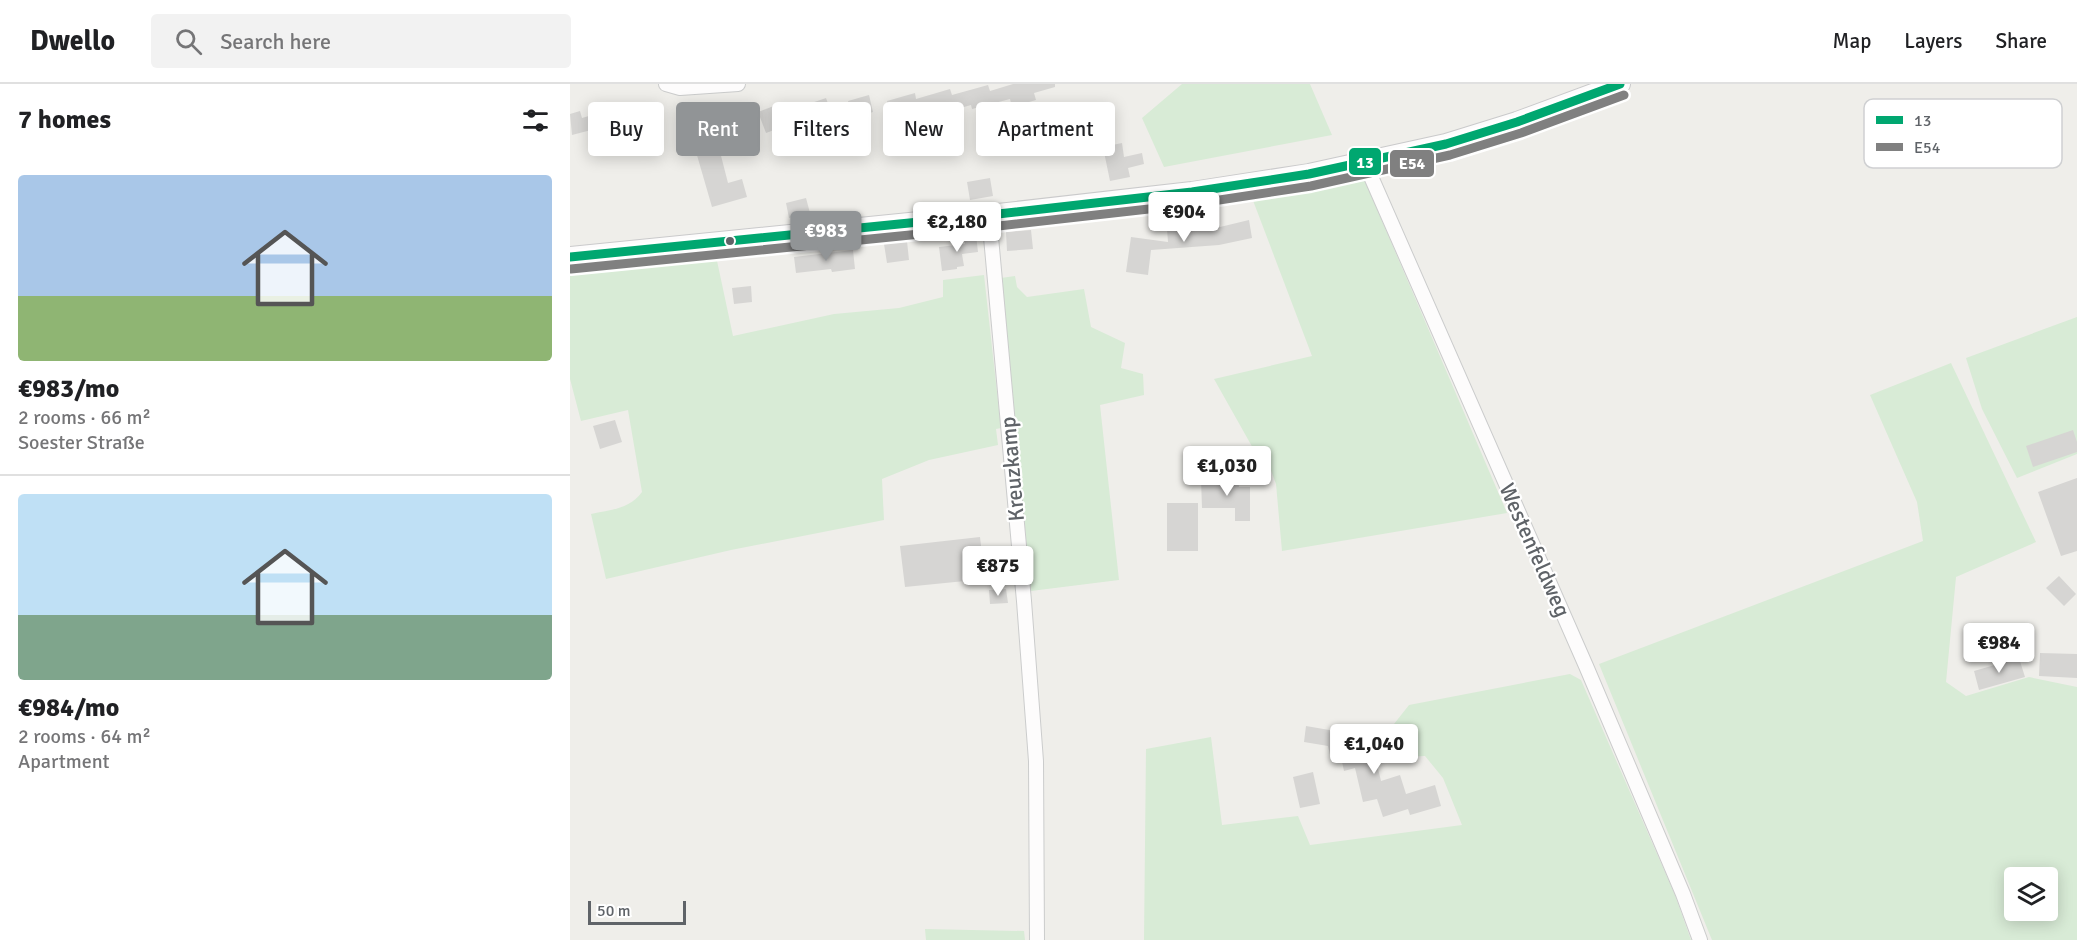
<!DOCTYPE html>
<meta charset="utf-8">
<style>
:root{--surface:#fff;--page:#f2f2f2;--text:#202124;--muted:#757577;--line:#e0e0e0;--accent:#919496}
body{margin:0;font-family:Signika,sans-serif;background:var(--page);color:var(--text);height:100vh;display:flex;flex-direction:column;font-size:22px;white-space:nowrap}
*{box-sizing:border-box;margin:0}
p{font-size:20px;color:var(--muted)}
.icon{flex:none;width:33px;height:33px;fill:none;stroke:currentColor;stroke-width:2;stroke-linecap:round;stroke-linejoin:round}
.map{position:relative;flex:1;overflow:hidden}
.side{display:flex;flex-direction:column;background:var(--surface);width:570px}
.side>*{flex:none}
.hud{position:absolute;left:18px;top:18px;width:570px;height:54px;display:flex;gap:12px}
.controls{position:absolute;left:1434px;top:783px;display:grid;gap:12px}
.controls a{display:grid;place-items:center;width:54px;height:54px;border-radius:6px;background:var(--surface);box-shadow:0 3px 15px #0003;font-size:30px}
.scale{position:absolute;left:18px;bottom:15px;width:98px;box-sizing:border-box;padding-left:6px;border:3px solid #5f6368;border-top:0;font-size:16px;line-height:21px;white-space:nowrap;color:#5f6368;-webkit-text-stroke:4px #fff;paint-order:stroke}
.price{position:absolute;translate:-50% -51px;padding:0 14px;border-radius:6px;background:#fff;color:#222;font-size:20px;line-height:39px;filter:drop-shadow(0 2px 3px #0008)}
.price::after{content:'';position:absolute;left:50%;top:36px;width:18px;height:14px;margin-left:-9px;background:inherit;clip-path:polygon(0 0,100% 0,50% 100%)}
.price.selected{background:var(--accent);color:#fff}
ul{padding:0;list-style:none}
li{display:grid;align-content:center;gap:12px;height:318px;padding:0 18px}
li+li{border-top:2px solid var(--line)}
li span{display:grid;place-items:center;height:186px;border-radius:6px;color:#555}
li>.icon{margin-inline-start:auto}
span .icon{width:108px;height:108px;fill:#fffc;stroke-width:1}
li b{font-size:26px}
h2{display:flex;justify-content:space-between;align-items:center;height:72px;padding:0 18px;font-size:26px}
.pill{padding:0 21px;border-radius:6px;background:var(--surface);box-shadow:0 3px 15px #0003;font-size:21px;line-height:54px}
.pill.selected{background:var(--accent);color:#fff}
header{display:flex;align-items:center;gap:36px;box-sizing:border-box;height:84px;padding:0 30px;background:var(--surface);border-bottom:2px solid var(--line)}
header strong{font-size:28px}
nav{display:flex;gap:33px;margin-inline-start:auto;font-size:21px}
.search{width:420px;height:54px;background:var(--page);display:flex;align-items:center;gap:15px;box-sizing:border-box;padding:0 21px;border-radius:6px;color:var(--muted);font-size:22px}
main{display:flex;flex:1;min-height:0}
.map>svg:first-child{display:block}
.green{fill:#d8ebd6;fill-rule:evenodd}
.building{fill:#d6d5d3}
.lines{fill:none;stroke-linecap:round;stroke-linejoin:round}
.street-casing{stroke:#cbcccc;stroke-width:16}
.secondary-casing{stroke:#cacacb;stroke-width:22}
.street{stroke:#fdfcfc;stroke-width:14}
.secondary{stroke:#fdfcfc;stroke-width:20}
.bus-1-casing{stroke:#fff;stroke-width:14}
.bus-2-casing{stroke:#fff;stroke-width:14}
.bus-1{stroke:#00a770;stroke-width:9}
.bus-2{stroke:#808080;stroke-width:9}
.bus-dot{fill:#5f6368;stroke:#fff;stroke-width:2}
.labels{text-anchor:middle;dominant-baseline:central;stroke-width:4.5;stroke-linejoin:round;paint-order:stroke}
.street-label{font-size:22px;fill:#5f6368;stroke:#fff}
.key{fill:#fff;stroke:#cfd0d2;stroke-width:1.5}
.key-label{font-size:16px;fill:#5f6368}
.line-badge{stroke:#fff;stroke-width:2}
.badge-label{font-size:16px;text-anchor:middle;font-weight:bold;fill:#fff}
</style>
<header>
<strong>Dwello</strong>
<div class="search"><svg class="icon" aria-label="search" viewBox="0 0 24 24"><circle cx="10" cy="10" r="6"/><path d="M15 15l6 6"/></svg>Search here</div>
<nav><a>Map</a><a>Layers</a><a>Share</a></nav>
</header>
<main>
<section class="side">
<h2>7 homes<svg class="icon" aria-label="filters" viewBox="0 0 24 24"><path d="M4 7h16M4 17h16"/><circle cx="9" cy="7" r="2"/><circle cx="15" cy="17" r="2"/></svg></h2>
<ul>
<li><span style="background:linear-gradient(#a9c7e8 65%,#8fb573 0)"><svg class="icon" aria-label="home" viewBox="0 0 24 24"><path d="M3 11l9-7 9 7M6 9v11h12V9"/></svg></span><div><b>€983/mo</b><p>2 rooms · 66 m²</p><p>Soester Straße</p></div></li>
<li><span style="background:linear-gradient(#bfe0f5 65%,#7fa58c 0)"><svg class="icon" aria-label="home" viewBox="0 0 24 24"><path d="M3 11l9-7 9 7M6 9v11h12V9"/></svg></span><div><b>€984/mo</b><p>2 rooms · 64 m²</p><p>Apartment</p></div></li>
</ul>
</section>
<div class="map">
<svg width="1507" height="856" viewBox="0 0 1507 856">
<rect width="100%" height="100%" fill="#efeeea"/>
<path class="green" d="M 612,0 L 740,0 L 762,51 L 594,83 L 572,34 Z
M 792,90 L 937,429 L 712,467 L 706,400 L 697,376 L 684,366 L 644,295 L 742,272 L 679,106 Z
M 146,172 L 163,252 L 264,230 L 329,224 L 373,213 L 373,196 L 414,191 L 431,344 L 426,345 L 428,361 L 359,376 L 312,395 L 314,436 L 161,466 L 36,495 L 21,430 C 40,426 60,425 72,408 L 58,326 L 11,337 L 0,295 L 0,188 Z
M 445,192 L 447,203 L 457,213 L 514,205 L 521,243 L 555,259 L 551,284 L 573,290 L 574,311 L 530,321 L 549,496 L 461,507 L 431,194 Z
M 1507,233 L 1507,370 L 1447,394 L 1412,325 L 1396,274 Z
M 1381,279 L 1466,458 L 1386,493 L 1376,598 L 1396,612 L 1459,593 L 1507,603 L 1507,856 L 1142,856 L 1029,580 L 1353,457 L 1347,418 L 1300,311 ZM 1444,794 L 1478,794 L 1478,826 L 1444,826 Z
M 1000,590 L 1011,596 L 1105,811 L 1121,856 L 574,856 L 576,665 L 641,653 L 652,741 L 728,732 L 740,761 L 892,741 L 873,694 L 855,672 L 833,673 L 824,640 L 839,621 Z
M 355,845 L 454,847 L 455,856 L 356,856 Z"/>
<path class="building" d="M 443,0 L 485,0 L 485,3 L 464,9 L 466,16 L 442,23 L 440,15 L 402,25 L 401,21 L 352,35 L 353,39 L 325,47 L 317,17 L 345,9 L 346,15 L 380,5 L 382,11 L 418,1 L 420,7 Z
M 299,11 L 303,28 L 293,31 L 297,44 L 286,47 L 278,17 Z
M 256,14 L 265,39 L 240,47 L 236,34 L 196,49 L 188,28 L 214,18 L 218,27 Z
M 126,19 L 137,62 L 148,60 L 158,99 L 172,95 L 177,113 L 142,123 L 113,23 Z
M 10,27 L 12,34 L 36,27 L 37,31 L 50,27 L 51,31 L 64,27 L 66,32 L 79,28 L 85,48 L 71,52 L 70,47 L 56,51 L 55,47 L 27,53 L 25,45 L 2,51 L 0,30 Z
M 552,59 L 554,73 L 572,69 L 574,80 L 558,84 L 560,93 L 540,97 L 533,63 Z
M 420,94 L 423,112 L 400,116 L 397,98 Z
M 236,114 L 240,129 L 219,134 L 216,119 Z
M 679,136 L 682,154 L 649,161 L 581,166 L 578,191 L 556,188 L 561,153 L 598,158 L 597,145 L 650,143 Z
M 461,146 L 463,165 L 437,167 L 436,148 Z
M 406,151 L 408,168 L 392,170 L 394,182 L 387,183 L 387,185 L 372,187 L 369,163 L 395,160 L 394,152 Z
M 337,157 L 339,176 L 317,179 L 314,160 Z
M 283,166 L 285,185 L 262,188 L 261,185 L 226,189 L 224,173 Z
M 181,202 L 182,218 L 164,220 L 162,204 Z
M 45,336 L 52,358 L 30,365 L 23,342 Z
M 1503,346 L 1507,358 L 1507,368 L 1463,383 L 1456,362 Z
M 1507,394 L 1507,467 L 1491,472 L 1468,408 Z
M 631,395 L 668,395 L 669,403 L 680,403 L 680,437 L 665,437 L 665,424 L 632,424 Z
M 597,419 L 628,419 L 628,467 L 597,467 Z
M 410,453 L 415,495 L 335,503 L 330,462 Z
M 1489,492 L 1506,510 L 1494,522 L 1476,504 Z
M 436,505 L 438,519 L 420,520 L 419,506 Z
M 1470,569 L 1507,570 L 1507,594 L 1469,592 Z
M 1449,574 L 1455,593 L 1409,606 L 1404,587 Z
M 736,642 L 765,647 L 763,661 L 800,652 L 811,697 L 830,691 L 836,710 L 865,701 L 871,722 L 840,731 L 838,725 L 813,733 L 807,715 L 793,718 L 785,684 L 774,687 L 771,673 L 761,675 L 758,662 L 734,658 Z
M 743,688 L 750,720 L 730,724 L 723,693 Z"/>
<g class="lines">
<defs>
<path id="street" d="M 96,0 L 110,4 L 168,0
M 795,79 L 1016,582 L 1113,810 L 1130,856
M 419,131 L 454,517 L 466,677 L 467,856"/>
<path id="secondary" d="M 0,173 L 419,131 L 622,108 L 739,90 L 876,60 L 947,38 L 1050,0"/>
</defs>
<use href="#street" class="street-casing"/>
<use href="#secondary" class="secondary-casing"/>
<use href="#street" class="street"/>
<use href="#secondary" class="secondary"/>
<defs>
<path id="bus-1" d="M 0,173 L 419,131 L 622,108 L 739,90 L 876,60 L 947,38 L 1050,0"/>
<path id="bus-2" d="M 1,185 L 420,143 L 623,120 L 741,102 L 880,71 L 951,49 L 1054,11"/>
</defs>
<use href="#bus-1" class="bus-1-casing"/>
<use href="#bus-2" class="bus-2-casing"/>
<use href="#bus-1" class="bus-1"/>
<use href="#bus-2" class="bus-2"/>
</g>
<circle class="bus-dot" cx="160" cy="157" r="5"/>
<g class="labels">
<g class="street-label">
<text transform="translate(442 385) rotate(-95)">Kreuzkamp</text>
<text transform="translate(965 466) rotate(66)">Westenfeldweg</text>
</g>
</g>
<rect x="1294" y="15" width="198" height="69" rx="9" class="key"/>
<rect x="1306" y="32" width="27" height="8" fill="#00a770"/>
<rect x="1306" y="59" width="27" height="8" fill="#808080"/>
<g class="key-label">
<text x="1344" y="42">13</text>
<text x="1344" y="69">E54</text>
</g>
<g class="line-badge">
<rect x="778" y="63" width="34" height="29" rx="6" fill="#00a770"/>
<rect x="819" y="65" width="46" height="29" rx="6" fill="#808080"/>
</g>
<g class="badge-label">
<text x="795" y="84">13</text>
<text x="842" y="85">E54</text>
</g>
</svg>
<div class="controls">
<a><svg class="icon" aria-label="layers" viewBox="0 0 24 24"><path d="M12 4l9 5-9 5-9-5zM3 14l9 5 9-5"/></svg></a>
</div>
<div class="scale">50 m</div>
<b class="price" style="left:614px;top:159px">€904</b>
<b class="price" style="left:387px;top:169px">€2,180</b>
<b class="price selected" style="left:256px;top:178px">€983</b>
<b class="price" style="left:657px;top:413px">€1,030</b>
<b class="price" style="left:428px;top:513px">€875</b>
<b class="price" style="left:1429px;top:590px">€984</b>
<b class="price" style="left:804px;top:691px">€1,040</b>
<div class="hud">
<a class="pill">Buy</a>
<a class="pill selected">Rent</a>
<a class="pill">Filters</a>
<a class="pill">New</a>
<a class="pill">Apartment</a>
</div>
</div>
</main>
